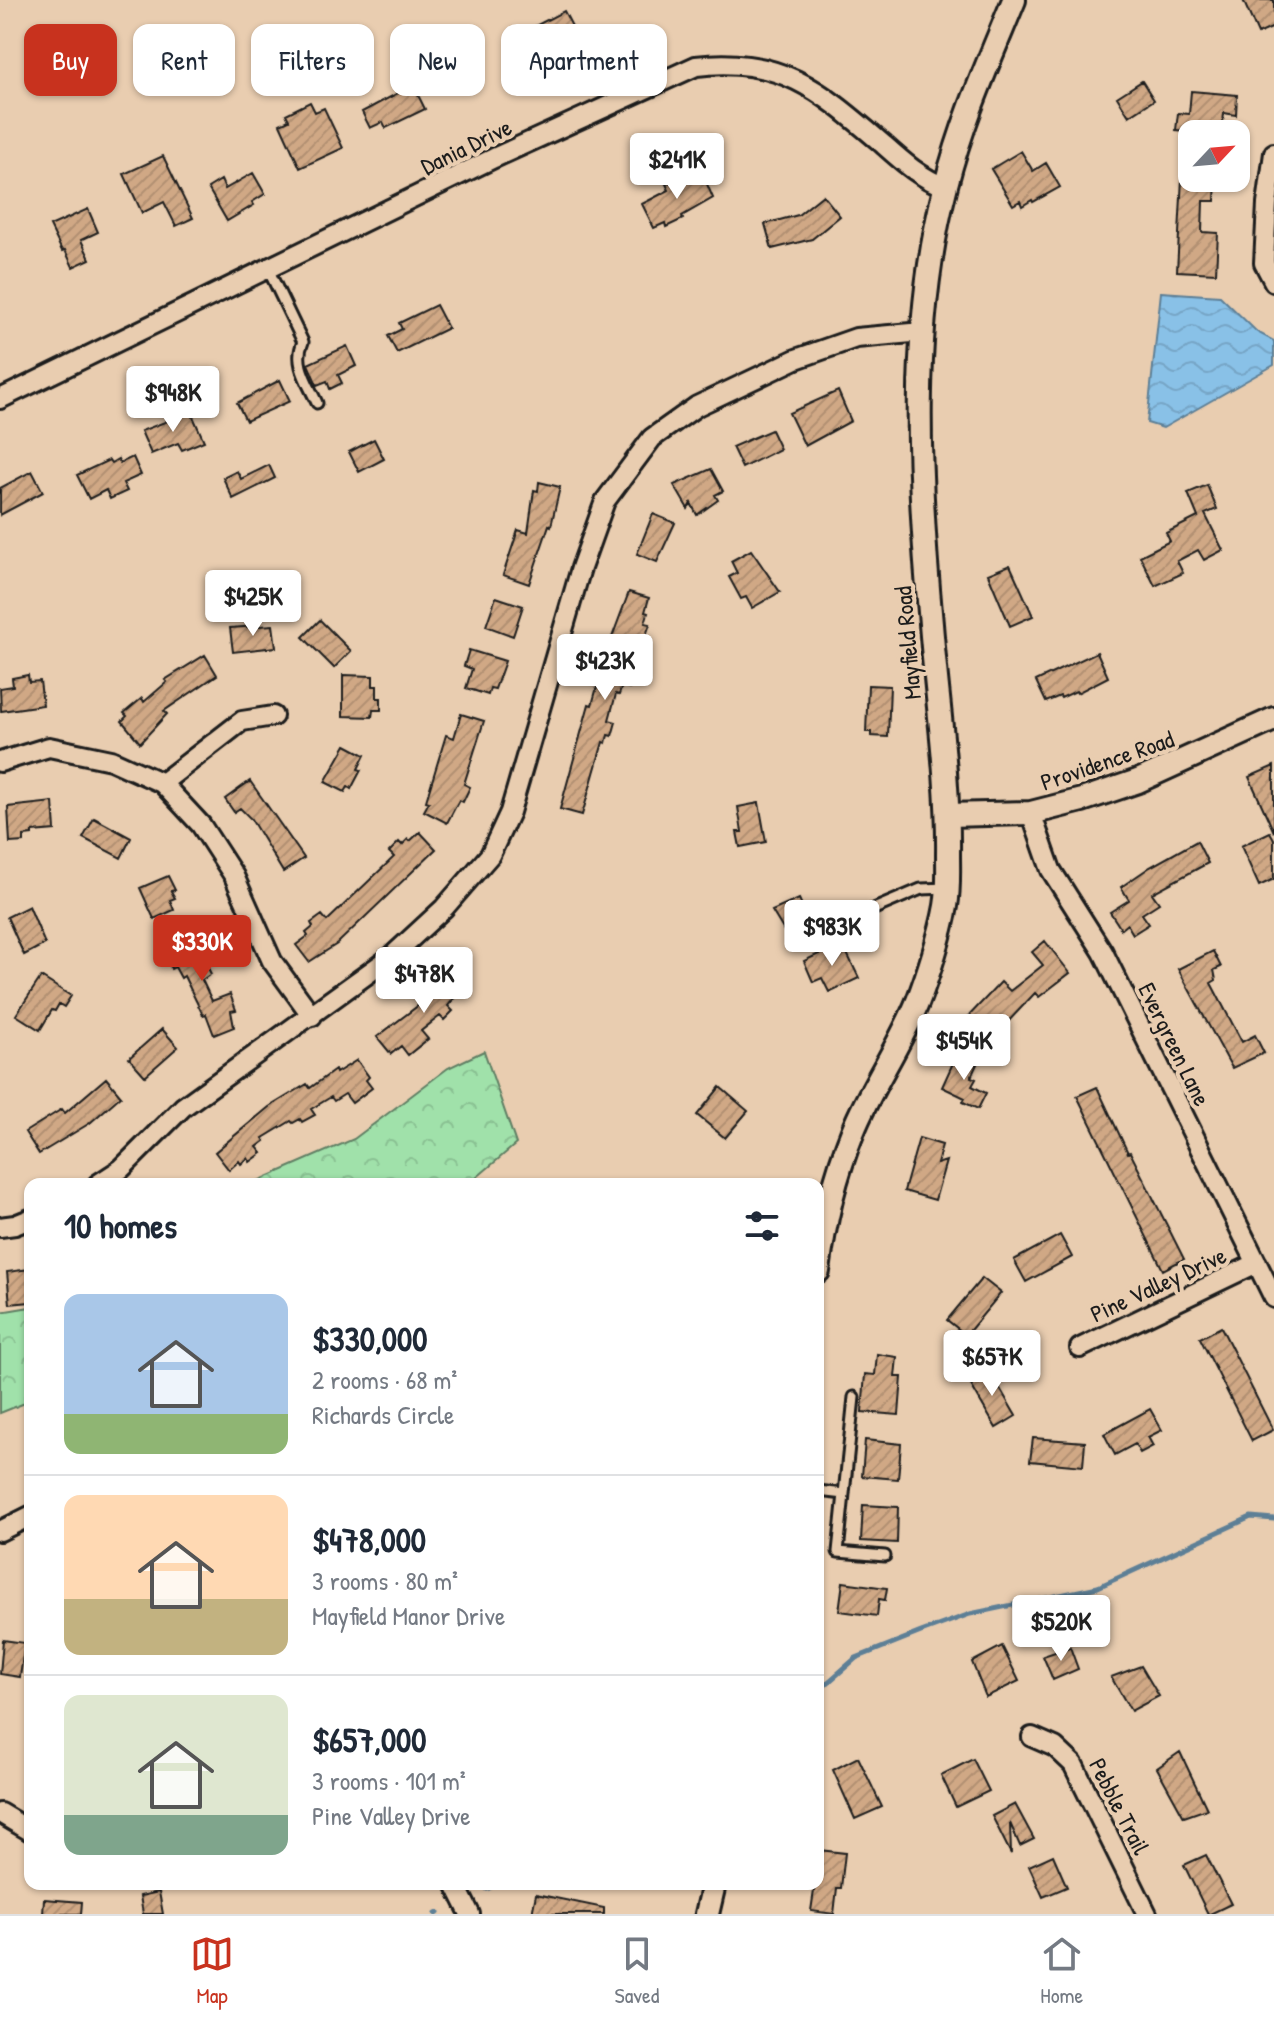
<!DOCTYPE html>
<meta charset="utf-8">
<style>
:root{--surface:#fff;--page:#f6f6f7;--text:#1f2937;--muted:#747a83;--line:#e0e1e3;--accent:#c8321e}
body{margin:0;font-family:"Patrick Hand",sans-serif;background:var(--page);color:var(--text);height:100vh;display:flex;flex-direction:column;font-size:30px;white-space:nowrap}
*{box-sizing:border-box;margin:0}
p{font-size:26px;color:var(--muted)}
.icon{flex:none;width:44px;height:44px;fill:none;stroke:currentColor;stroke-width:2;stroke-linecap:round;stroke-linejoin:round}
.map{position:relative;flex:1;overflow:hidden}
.side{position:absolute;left:24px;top:1178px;width:800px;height:712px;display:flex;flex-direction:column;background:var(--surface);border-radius:16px;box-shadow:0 2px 6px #0004}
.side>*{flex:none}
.banner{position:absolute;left:24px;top:24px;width:800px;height:72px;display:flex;gap:16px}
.needle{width:52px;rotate:64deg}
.fabs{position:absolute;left:1178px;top:120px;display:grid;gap:16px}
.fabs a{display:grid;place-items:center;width:72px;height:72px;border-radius:16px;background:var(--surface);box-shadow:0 2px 6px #0004;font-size:40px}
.price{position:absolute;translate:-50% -68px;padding:0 18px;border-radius:8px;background:#fff;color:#222;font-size:26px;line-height:52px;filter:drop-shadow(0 2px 4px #0008)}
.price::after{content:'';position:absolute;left:50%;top:48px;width:24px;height:18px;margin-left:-12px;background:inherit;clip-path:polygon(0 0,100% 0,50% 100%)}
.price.active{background:var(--accent);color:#fff}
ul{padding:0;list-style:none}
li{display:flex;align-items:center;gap:24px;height:200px;padding:0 40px}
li+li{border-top:2px solid var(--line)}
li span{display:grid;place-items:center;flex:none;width:224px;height:160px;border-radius:16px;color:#555}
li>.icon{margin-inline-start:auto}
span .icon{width:96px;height:96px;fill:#fffc;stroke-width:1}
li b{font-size:34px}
h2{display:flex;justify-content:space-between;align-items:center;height:96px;padding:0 40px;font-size:34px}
.chip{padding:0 28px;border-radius:16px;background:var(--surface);box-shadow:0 2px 6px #0004;font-size:28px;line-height:72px}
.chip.active{background:var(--accent);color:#fff}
.tabs{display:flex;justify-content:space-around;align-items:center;height:112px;border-top:2px solid var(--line);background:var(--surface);font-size:22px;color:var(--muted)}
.tabs a{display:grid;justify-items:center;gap:4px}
.tabs .active{color:var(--accent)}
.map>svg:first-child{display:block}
.forest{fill:url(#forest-crowns);stroke:#5e7e63;stroke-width:2}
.water{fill:url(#water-waves);stroke:#5d7f96;stroke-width:2}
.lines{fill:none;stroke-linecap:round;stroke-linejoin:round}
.stream{stroke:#5d7f96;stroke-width:5}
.building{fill:url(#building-hatch);stroke:#1c1c1c;stroke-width:2}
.service-casing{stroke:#1c1c1c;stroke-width:15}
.minor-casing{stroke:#1c1c1c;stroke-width:24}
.tertiary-casing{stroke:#1c1c1c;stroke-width:28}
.service{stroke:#e9cdb0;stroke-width:9}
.minor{stroke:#e9cdb0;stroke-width:18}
.tertiary{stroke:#e9cdb0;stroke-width:22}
.labels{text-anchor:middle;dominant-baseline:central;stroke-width:8;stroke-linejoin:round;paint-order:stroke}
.street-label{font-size:24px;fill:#1c1c1c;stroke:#e9cdb0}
</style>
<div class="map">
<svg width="1274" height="1914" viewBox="0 0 1274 1914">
<defs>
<pattern id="forest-crowns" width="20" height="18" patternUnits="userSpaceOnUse" patternTransform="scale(2)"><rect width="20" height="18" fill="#a0e1aa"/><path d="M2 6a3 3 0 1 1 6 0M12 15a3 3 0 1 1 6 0" fill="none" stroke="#89c092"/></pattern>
<pattern id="water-waves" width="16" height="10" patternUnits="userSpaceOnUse" patternTransform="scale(2)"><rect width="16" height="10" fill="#89c1e7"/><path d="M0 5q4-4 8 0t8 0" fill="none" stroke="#76a5c6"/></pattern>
<pattern id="building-hatch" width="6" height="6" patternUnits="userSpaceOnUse" patternTransform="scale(2)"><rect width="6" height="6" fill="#d0a885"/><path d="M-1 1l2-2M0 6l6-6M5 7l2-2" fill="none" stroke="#b29072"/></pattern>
</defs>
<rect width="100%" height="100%" fill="#e9cdb0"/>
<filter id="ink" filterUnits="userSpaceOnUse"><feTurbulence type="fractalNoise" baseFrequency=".0125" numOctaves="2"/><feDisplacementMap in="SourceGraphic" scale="16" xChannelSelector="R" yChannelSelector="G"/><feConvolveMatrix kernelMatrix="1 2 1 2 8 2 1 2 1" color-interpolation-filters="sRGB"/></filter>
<g filter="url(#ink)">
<path class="forest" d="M 484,1051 L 516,1144 L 469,1184 L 251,1184 L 354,1139 L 448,1068 Z
M 30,1307 L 30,1401 L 0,1413 L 0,1312 Z"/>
<path class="water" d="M 1161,292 L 1220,296 L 1257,332 L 1274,341 L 1274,365 L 1163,428 L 1147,423 Z"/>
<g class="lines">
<path class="stream" d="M 818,1691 L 856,1658 L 921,1632 L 970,1614 L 1098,1587 L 1251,1517 L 1274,1519
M 487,1889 L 496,1884
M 436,1914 L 438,1913"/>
</g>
<path class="building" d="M 1243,0 L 1274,0 L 1274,27 L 1258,34 Z
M 564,11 L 577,36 L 546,52 L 544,48 L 527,57 L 516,36 Z
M 1142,81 L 1154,100 L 1129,116 L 1117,97 Z
M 413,85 L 425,109 L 386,128 L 383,122 L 370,128 L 362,112 Z
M 1191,91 L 1237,95 L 1236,115 L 1224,113 L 1222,134 L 1176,130 L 1178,113 L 1189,114 Z
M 310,102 L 315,112 L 324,108 L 343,148 L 300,168 L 280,124 L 289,120 L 286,114 Z
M 1021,151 L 1033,171 L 1046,163 L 1060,187 L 1033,202 L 1032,200 L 1022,206 L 1020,201 L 1013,205 L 991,169 Z
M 163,156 L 193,218 L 176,226 L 164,202 L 142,213 L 124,174 Z
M 253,173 L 265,194 L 252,202 L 254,205 L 227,221 L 208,188 L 221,180 L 225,189 Z
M 687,174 L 690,179 L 693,178 L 695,181 L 704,177 L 713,198 L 682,216 L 683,219 L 666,227 L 665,223 L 654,228 L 642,204 L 669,190 L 666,184 Z
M 1182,178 L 1216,178 L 1215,201 L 1203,201 L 1202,232 L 1218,233 L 1216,273 L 1177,271 Z
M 823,195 L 840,216 L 812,239 L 772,249 L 765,224 L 798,215 Z
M 88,209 L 98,232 L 81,240 L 90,259 L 73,267 L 65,250 L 62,251 L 50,226 Z
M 436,305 L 448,328 L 397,353 L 388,336 L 402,329 L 399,323 Z
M 347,346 L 356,366 L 338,375 L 342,383 L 330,389 L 327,381 L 317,385 L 308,364 Z
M 280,380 L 290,401 L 246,421 L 237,403 Z
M 838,391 L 851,421 L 805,446 L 789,413 Z
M 191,412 L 204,441 L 182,450 L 178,443 L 151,454 L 141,431 Z
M 771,430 L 780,449 L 742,468 L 732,447 Z
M 374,439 L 384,459 L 359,472 L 349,452 Z
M 133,457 L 141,475 L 123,483 L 127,491 L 110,499 L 106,490 L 89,499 L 77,475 L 109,460 L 111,463 L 118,459 L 120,463 Z
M 269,465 L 275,478 L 233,499 L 223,478 L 237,471 L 241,479 Z
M 711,469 L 723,491 L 715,495 L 718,500 L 697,515 L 691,503 L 688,509 L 674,485 Z
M 32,471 L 43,492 L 0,515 L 0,488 Z
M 539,482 L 560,487 L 551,526 L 549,525 L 529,584 L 503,575 L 518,530 L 528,533 L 534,490 L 538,491 Z
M 1207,485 L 1217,509 L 1205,514 L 1223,550 L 1204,560 L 1198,550 L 1177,561 L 1183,573 L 1155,586 L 1140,556 L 1170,541 L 1166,533 L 1198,517 L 1188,493 Z
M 653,514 L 675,523 L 657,562 L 637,554 Z
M 751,550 L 780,592 L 752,608 L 746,597 L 741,599 L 729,577 L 737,573 L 731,561 Z
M 1010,565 L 1033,616 L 1010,626 L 988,574 Z
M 629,592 L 649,598 L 645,612 L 648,613 L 645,623 L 650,624 L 645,638 L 634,637 L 625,672 L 634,674 L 630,688 L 622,686 L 619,695 L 616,694 L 609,720 L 616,722 L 612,736 L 608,735 L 606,743 L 603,742 L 582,815 L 560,809 L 589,704 L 592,705 L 608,648 Z
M 496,597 L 523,606 L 513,636 L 486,626 Z
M 320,620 L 351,651 L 334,668 L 303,637 Z
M 273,625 L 276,647 L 233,652 L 230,628 Z
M 469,650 L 505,661 L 495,689 L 490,688 L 488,695 L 466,688 L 472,669 L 464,666 Z
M 1097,652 L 1108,677 L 1077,693 L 1076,691 L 1061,698 L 1060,696 L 1046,702 L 1036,681 Z
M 205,655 L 217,675 L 164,711 L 167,714 L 140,743 L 122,721 L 127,716 L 124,713 L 142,698 L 144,702 L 167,682 L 165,680 Z
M 28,675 L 29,682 L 40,681 L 43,705 L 1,711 L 0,688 L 13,686 L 12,678 Z
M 343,675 L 373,676 L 373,686 L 377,686 L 377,698 L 381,698 L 381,710 L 373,710 L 372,717 L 343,716 Z
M 868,685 L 890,686 L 888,737 L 871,736 L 871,732 L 866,732 Z
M 461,714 L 484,721 L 464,784 L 470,787 L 463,802 L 459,800 L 447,823 L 424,811 L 429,802 L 426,801 L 446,735 L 454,738 Z
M 346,745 L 365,755 L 358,769 L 361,770 L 351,789 L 348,787 L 345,792 L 325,782 Z
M 1274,766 L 1274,832 L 1249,777 Z
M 250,781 L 304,858 L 283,872 L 251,819 L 240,808 L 234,812 L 225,799 Z
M 53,802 L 55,830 L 32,832 L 32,835 L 24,836 L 24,842 L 10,843 L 8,807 Z
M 759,803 L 766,842 L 740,847 L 737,832 L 742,832 L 738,807 Z
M 94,818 L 131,838 L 121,858 L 83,838 Z
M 420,832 L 436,849 L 337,944 L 309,962 L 296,945 L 308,936 L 306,933 L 313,927 L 311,923 L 322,915 L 327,921 L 394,857 L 389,852 L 399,842 L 402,845 L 408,839 L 410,841 Z
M 1270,832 L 1274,839 L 1274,879 L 1259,886 L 1241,846 Z
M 1197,841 L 1208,863 L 1152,893 L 1159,903 L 1142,914 L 1149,924 L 1133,934 L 1127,924 L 1121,929 L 1110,912 L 1129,900 L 1121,887 L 1150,867 Z
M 168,876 L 175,890 L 171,891 L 175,898 L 170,900 L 174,910 L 154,919 L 140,888 Z
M 799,899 L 808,919 L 800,922 L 804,933 L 789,939 L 772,911 Z
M 29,906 L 45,944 L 24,955 L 7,917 Z
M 198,936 L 211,964 L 207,966 L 211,974 L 202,980 L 212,1001 L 230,994 L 236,1010 L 231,1011 L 234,1027 L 214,1035 L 206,1014 L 203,1015 L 184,976 L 181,978 L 175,967 L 171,969 L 166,957 L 174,953 L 171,948 Z
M 1045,941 L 1070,973 L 1039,997 L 1035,993 L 1007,1023 L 1001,1018 L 981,1038 L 964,1021 L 1001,982 L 1010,991 L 1043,965 L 1032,952 Z
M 842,943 L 859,978 L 829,992 L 822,978 L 813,982 L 804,961 Z
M 1213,951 L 1221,967 L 1214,970 L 1216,980 L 1211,983 L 1242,1042 L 1255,1035 L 1264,1053 L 1232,1068 L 1178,969 Z
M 452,967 L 467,982 L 448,1006 L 453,1011 L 444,1020 L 440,1016 L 421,1031 L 428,1039 L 408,1055 L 401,1046 L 391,1054 L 377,1037 L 424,1001 L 428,992 Z
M 41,977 L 71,996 L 64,1007 L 59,1004 L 55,1011 L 52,1010 L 40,1030 L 16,1015 Z
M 162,1029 L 178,1047 L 145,1076 L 129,1058 Z
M 957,1054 L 977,1064 L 971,1077 L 976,1079 L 972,1086 L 986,1093 L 978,1109 L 963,1102 L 965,1098 L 942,1087 Z
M 357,1060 L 369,1077 L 366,1080 L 372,1088 L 352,1103 L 345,1094 L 334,1101 L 331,1097 L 311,1109 L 315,1115 L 302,1122 L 300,1119 L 293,1123 L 291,1121 L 263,1138 L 265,1141 L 257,1147 L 262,1153 L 250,1162 L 248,1158 L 241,1164 L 239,1161 L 229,1170 L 215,1152 L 269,1107 L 307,1084 L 310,1088 L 335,1070 L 336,1073 Z
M 106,1078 L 121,1096 L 90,1123 L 39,1154 L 25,1132 L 62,1109 L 65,1113 Z
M 720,1087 L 748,1111 L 725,1138 L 697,1115 Z
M 1097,1087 L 1128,1153 L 1130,1152 L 1184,1259 L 1163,1270 L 1077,1096 Z
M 919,1138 L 942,1145 L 937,1164 L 946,1161 L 935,1200 L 904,1191 Z
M 1060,1235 L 1072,1257 L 1026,1282 L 1014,1260 Z
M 30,1269 L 30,1302 L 10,1304 L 7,1272 Z
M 982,1278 L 1001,1293 L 966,1335 L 947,1320 Z
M 1221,1327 L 1273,1430 L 1252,1441 L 1200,1338 Z
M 877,1354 L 897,1357 L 895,1377 L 902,1377 L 899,1415 L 862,1412 L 865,1374 L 875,1375 Z
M 988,1368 L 1016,1416 L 996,1428 L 968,1380 Z
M 1150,1409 L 1162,1430 L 1148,1437 L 1153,1446 L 1140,1453 L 1135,1444 L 1115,1455 L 1104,1434 Z
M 1033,1438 L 1085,1442 L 1083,1466 L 1030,1461 Z
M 865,1440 L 901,1444 L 898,1479 L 862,1476 Z
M 863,1505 L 898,1507 L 897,1543 L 861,1541 Z
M 843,1582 L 887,1588 L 885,1600 L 879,1599 L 877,1616 L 839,1611 Z
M 3,1640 L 25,1643 L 20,1677 L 0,1674 Z
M 1002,1646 L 1019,1681 L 986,1697 L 972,1662 Z
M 1070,1647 L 1078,1669 L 1053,1680 L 1043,1656 Z
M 1141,1666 L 1159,1696 L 1131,1711 L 1111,1677 Z
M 1180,1752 L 1207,1809 L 1184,1817 L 1157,1768 Z
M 858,1757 L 882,1807 L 855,1819 L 833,1770 Z
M 973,1759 L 989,1791 L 956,1807 L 941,1775 Z
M 1015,1804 L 1034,1839 L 1020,1846 L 1010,1823 L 1011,1854 L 992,1816 Z
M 819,1850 L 845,1853 L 841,1888 L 837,1888 L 834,1914 L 811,1911 L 815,1884 L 818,1884 Z
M 1053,1855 L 1067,1887 L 1043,1897 L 1029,1866 Z
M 1206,1855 L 1231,1904 L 1210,1914 L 1208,1914 L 1184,1865 Z
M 159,1892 L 163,1914 L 143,1914 L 140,1896 Z
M 536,1894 L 604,1908 L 604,1914 L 532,1914 Z
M 44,1899 L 82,1902 L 81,1914 L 43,1914 Z"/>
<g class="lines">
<defs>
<path id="service" d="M 268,269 L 303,342 C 293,363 308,383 317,403
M 827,929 L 921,889 L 948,888
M 854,1397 L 838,1552 L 885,1556
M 818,1491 L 844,1494"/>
<path id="minor" d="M 1274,153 L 1267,204 L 1264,263 L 1274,282
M 0,399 L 494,158 L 696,66 C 782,55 823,93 884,145 C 903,162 921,178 945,187
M 0,762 L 49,747 L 111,760 L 162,783 L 201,825 L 234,876 L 272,961 L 312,1016
M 162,783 L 242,721 L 273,716
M 1031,813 L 1051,870 L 1103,952 L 1274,1298
M 98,1184 L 121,1169 L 183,1107 L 391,957 L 444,908 L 490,855 L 510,812 L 581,568 L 605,501 L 652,438 L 697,406 L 796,359 L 856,338 L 923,332
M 0,1227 L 15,1225 L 30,1219
M 1080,1348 L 1257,1263
M 0,1531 L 30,1516
M 1032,1737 L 1055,1747 L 1073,1764 L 1147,1914
M 0,1813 L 30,1831
M 455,1884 L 470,1914"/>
<path id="tertiary" d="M 948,815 L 1031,813 L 1082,800 L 1138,781 L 1274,719
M 818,1271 C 824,1222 835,1176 853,1131 C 871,1086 900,1046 918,1001 C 928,975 941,934 946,906 C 949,889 948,871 948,854 C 949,777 937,700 931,624 C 918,479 909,327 946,185 C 962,121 989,61 1014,0
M 707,1914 L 714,1884"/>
</defs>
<use href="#service" class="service-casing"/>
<use href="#minor" class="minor-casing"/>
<use href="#tertiary" class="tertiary-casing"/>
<use href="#service" class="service"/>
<use href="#minor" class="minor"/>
<use href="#tertiary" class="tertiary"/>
</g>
</g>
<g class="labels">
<g class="street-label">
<text transform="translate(466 146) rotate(-26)">Dania Drive</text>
<text transform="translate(907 643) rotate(-95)">Mayfield Road</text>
<text transform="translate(1107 760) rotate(-19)">Providence Road</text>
<text transform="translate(1175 1044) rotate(64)">Evergreen Lane</text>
<text transform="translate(1158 1284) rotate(-25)">Pine Valley Drive</text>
<text transform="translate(1120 1806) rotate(63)">Pebble Trail</text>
</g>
</g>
</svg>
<div class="fabs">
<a><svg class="needle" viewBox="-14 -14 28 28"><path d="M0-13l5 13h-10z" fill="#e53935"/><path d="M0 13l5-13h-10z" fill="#747a83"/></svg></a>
</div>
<b class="price" style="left:677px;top:201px">$241K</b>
<b class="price" style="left:173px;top:434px">$948K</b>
<b class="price" style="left:253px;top:638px">$425K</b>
<b class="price" style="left:605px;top:702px">$423K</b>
<b class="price" style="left:832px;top:968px">$983K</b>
<b class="price active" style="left:202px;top:983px">$330K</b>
<b class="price" style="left:424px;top:1015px">$478K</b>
<b class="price" style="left:964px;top:1082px">$454K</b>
<b class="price" style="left:992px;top:1398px">$657K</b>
<b class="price" style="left:1061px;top:1663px">$520K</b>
<div class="banner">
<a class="chip active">Buy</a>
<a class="chip">Rent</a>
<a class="chip">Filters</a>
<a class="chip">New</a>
<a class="chip">Apartment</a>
</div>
<section class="side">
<h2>10 homes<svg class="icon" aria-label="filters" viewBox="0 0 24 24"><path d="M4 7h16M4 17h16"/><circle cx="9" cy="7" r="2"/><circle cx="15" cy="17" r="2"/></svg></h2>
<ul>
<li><span style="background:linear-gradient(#a9c7e8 75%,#8fb573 0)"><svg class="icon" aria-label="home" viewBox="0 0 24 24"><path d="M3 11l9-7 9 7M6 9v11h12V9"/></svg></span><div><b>$330,000</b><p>2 rooms · 68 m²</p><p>Richards Circle</p></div></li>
<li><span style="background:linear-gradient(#ffd9b3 65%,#c2b280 0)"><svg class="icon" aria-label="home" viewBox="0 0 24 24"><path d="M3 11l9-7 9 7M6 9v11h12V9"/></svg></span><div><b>$478,000</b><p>3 rooms · 80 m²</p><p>Mayfield Manor Drive</p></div></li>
<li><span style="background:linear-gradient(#dfe7d0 75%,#7fa58c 0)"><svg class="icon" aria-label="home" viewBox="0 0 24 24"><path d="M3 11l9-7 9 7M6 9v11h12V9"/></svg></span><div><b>$657,000</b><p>3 rooms · 101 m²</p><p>Pine Valley Drive</p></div></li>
</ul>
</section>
</div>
<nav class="tabs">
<a class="active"><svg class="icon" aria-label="map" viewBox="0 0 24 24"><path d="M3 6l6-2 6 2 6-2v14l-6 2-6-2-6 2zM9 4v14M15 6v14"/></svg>Map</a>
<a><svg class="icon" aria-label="saved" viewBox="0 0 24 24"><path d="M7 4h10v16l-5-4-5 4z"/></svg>Saved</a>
<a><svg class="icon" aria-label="home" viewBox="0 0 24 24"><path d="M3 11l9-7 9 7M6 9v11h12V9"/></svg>Home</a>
</nav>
